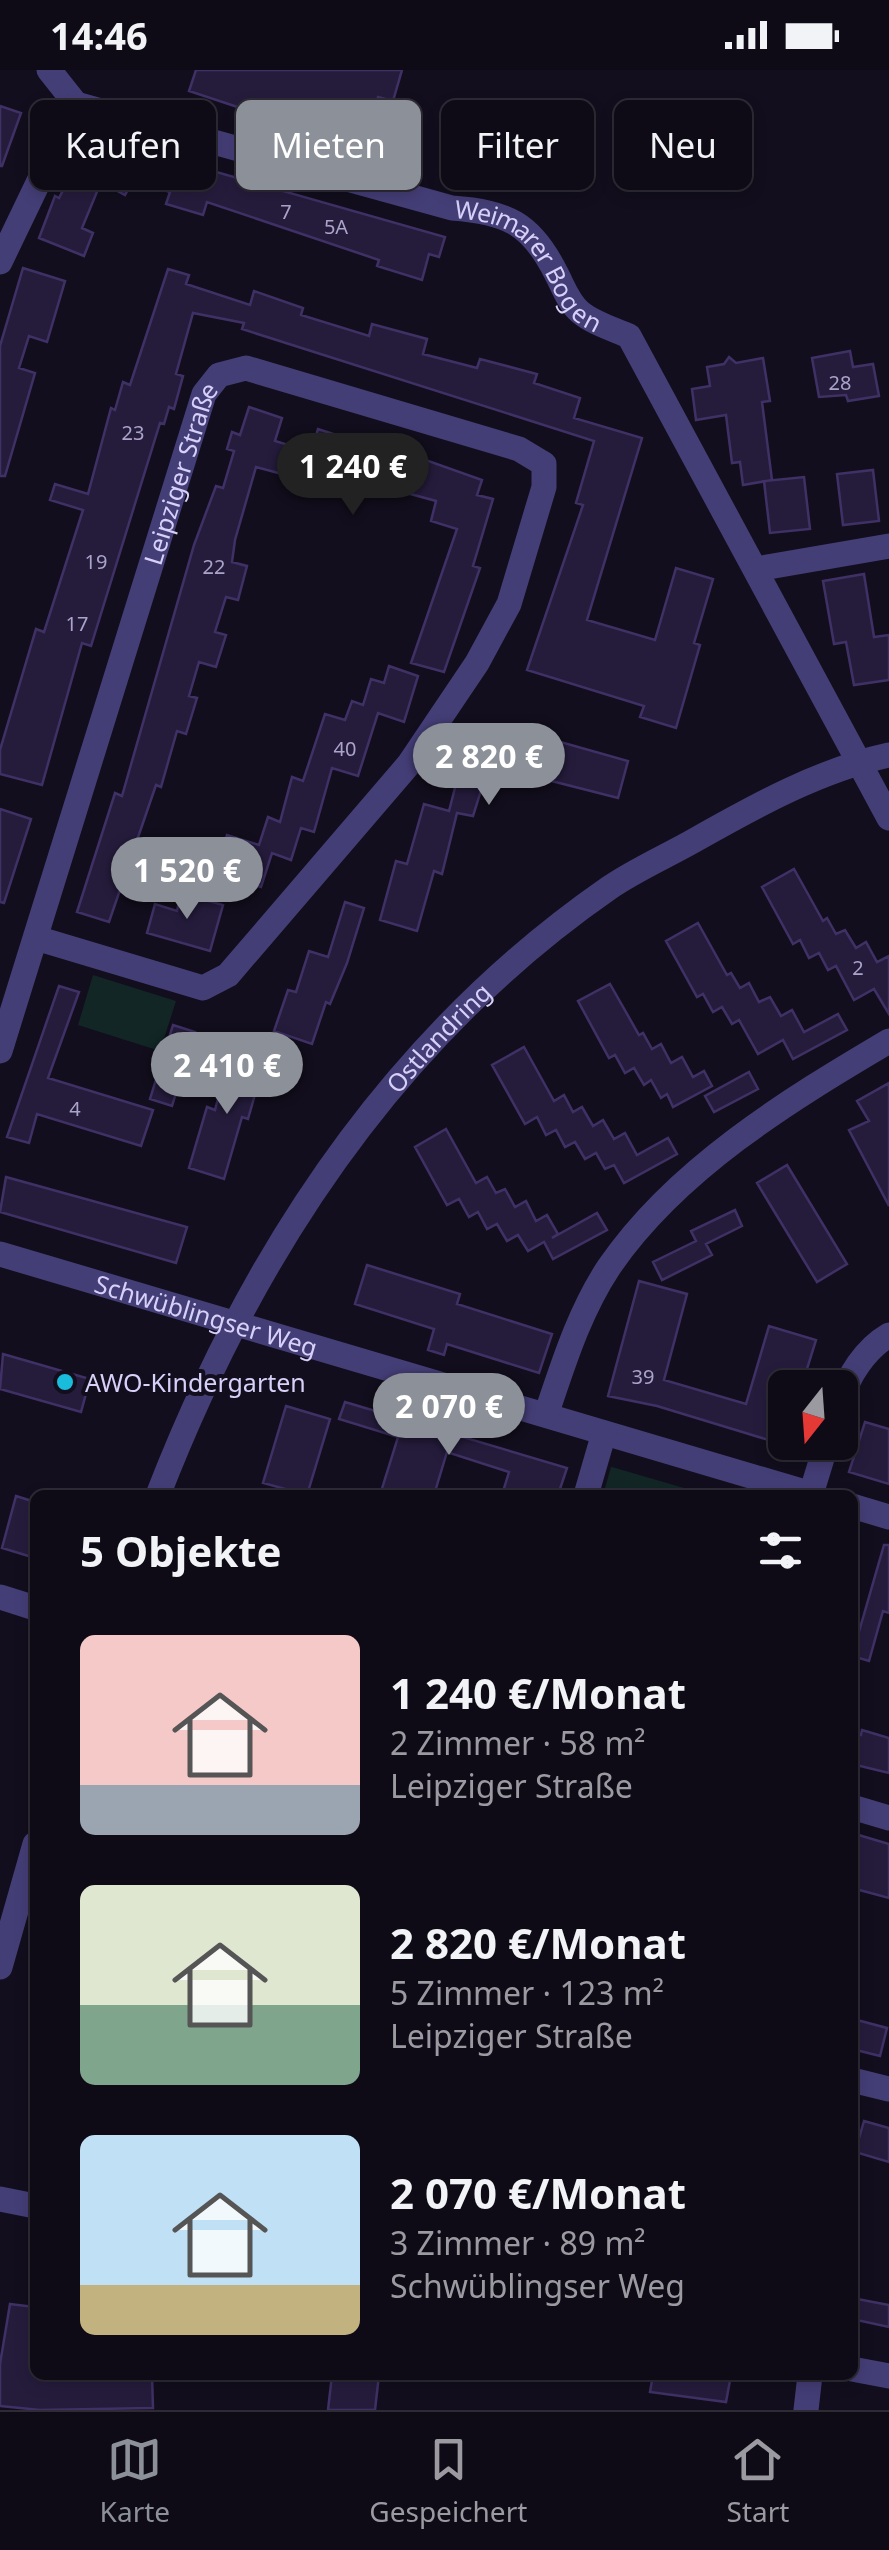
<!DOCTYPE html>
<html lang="de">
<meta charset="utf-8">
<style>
:root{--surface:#0e0a16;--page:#17131f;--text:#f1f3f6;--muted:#9b9aa1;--line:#2e2b35;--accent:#8c9099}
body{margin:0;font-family:"Noto Sans",sans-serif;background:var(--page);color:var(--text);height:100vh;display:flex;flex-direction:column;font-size:38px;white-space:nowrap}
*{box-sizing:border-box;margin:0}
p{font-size:32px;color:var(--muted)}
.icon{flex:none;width:55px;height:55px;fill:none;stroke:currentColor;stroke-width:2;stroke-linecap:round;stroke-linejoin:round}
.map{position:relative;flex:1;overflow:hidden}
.sheet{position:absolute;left:30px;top:1420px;width:828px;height:890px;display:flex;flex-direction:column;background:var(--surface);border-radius:15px;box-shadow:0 5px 15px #0003,0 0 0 2px var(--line)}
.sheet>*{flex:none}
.banner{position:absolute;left:30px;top:30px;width:830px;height:90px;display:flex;gap:20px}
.needle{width:65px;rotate:197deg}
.controls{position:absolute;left:768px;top:1300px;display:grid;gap:20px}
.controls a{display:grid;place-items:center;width:90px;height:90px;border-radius:15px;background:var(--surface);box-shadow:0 5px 15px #0003,0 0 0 2px var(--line);font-size:50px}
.price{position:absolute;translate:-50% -85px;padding:0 22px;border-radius:35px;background:var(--accent);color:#fff;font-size:32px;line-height:65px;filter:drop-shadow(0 2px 5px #0008)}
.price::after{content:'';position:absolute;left:50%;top:60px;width:30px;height:22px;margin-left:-15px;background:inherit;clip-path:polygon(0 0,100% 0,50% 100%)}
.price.active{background:#222;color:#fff}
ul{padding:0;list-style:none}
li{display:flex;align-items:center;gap:30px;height:250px;padding:0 50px}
li span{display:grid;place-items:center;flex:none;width:280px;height:200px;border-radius:15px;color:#555}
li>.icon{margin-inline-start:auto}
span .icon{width:120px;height:120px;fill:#fffc;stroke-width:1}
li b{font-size:42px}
h2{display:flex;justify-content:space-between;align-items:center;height:120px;padding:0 50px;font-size:42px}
.tag{padding:0 35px;border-radius:15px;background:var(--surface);box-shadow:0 5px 15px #0003,0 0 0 2px var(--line);font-size:35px;line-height:90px}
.tag.active{background:var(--accent);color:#fff}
.status{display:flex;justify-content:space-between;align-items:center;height:70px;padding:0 50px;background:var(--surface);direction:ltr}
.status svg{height:28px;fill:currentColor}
.tab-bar{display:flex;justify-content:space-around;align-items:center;height:140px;border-top:2px solid var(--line);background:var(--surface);font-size:28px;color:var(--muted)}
.tab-bar a{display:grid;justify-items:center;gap:5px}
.tab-bar .active{color:var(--accent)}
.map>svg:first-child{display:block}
.green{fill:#122626}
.building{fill:#251c3c;stroke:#3f3165;stroke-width:2.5}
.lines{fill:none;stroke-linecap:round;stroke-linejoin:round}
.minor{stroke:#443e77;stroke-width:25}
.poi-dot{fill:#1abcdb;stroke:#120e1d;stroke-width:4}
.labels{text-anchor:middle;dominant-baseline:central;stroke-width:8;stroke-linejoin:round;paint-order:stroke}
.number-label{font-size:20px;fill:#aaa3ca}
.street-label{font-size:25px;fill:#d7d0f9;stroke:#120e1d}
.poi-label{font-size:25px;fill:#d7d0f9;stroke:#120e1d;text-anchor:start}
</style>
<div class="status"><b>14:46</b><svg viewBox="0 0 49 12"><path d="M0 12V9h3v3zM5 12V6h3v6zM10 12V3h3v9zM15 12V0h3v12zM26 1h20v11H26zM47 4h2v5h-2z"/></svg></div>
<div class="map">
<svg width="889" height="2340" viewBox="0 0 889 2340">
<rect width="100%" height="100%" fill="#120e1d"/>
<path class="green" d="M 93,905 L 176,931 L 160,981 L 78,955 Z
M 611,1397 L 612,1397 L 708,1425 L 603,1425 Z"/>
<path class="building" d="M 196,0 L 402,0 L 393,31 L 378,27 L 375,38 L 371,37 L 359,77 L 189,21 Z
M 0,36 L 21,43 L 2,96 L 0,96 Z
M 90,68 L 118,82 L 125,69 L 153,84 L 445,167 L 439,187 L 429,184 L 422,210 L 377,196 L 379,190 L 207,132 L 203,145 L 166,134 L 170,122 L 133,110 L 125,125 L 101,112 L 82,158 L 93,163 L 84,186 L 39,168 L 55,126 L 59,128 Z
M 23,198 L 65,211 L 47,272 L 29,266 L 19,298 L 35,303 L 5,406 L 0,406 L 0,276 Z
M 168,199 L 189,205 L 186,214 L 250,235 L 254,221 L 303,238 L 301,245 L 369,266 L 372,254 L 427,269 L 423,284 L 477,298 L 480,289 L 537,304 L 534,313 L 580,328 L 574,348 L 642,368 L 587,550 L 655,570 L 676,498 L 713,509 L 694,573 L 700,575 L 676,658 L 640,647 L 644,636 L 527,600 L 583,435 L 576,433 L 594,371 L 242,259 L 244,253 L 193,243 L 176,304 L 183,306 L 174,339 L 169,337 L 164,354 L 160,353 L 91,576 L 82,573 L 42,715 L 0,704 L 0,680 L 36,559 L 44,562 L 83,440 L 50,430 L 55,414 L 88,424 L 111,338 L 115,340 L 123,312 L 130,315 Z
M 850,281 L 853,297 L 873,294 L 879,326 L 848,331 L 846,325 L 819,327 L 812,288 Z
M 729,287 L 736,293 L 763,288 L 770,331 L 762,332 L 772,410 L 743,415 L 740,392 L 732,393 L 726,345 L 696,350 L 692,319 L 710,316 L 707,297 L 724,294 Z
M 249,337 L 282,348 L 275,371 L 311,382 L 318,359 L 365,374 L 364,378 L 421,395 L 423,389 L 482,410 L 477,425 L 493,429 L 473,496 L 480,498 L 444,602 L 411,593 L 457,459 L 431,451 L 436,431 L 312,397 L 308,411 L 256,397 L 235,470 L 232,492 L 247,496 L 238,530 L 226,527 L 215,562 L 226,565 L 216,597 L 199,592 L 189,626 L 197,628 L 186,664 L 177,661 L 161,717 L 156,715 L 109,852 L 77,842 L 115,723 L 122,726 L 194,475 L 216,416 L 223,418 L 234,381 L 227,379 L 232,362 L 240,365 Z
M 873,400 L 879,451 L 843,455 L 837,404 Z
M 804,407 L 810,459 L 770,463 L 764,411 Z
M 864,504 L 874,567 L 889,565 L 889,610 L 854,615 L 846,572 L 834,574 L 823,511 Z
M 389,596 L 418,606 L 404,652 L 378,643 L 358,706 L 332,698 L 314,762 L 301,758 L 291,790 L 272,783 L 261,817 L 222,805 L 228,785 L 221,783 L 227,765 L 259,775 L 268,747 L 280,752 L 292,707 L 303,711 L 325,644 L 345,650 L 352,631 L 363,635 L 371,609 L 384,613 Z
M 480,657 L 548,676 L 550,669 L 628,691 L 618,728 L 489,695 L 473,746 L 457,743 L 442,804 L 434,801 L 417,861 L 380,850 L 396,791 L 407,794 L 424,734 L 449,741 L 456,714 L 464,716 Z
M 0,739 L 31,749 L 4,833 L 0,832 Z
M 794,799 L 823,851 L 827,848 L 836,864 L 845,860 L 856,878 L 866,872 L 877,892 L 889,886 L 889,944 L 874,919 L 854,930 L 836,896 L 828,900 L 819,883 L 809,888 L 800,870 L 793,874 L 762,817 Z
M 181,823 L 223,835 L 210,881 L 147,863 L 155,834 L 177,841 Z
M 345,832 L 364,838 L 347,893 L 330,934 L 326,932 L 312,974 L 274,961 L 288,920 L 296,922 L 309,881 L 328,887 Z
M 698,853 L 727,905 L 731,903 L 740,918 L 749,913 L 759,932 L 770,927 L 781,946 L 792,940 L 804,962 L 838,944 L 847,960 L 793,989 L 783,970 L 758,984 L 739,950 L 732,954 L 722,937 L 713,942 L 703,924 L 697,927 L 666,871 Z
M 610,914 L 639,965 L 643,963 L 652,979 L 661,974 L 671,993 L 682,987 L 693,1007 L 704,1001 L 712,1016 L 673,1037 L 667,1024 L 661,1028 L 651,1010 L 644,1015 L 634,998 L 625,1003 L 615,985 L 609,988 L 578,931 Z
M 59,916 L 79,922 L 48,1008 L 153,1040 L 141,1076 L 37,1044 L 29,1073 L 7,1067 Z
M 173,955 L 195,962 L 172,1036 L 150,1029 Z
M 524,977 L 554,1031 L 564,1025 L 573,1042 L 582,1037 L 593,1056 L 603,1050 L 614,1069 L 625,1063 L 637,1085 L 668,1068 L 677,1084 L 624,1113 L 614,1095 L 605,1099 L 596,1083 L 585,1089 L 575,1072 L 565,1077 L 556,1060 L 546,1065 L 537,1047 L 525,1054 L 492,995 Z
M 230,984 L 264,993 L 248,1049 L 242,1047 L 224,1109 L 189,1098 L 207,1037 L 215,1040 Z
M 749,1002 L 758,1019 L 714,1042 L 705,1026 Z
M 889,1013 L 889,1136 L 849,1060 L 869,1051 L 857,1031 Z
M 446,1059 L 476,1113 L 487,1107 L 496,1123 L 505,1119 L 515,1137 L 526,1131 L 536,1151 L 547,1145 L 558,1164 L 552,1168 L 597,1143 L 607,1160 L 553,1189 L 544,1172 L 528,1181 L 518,1165 L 507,1171 L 497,1154 L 487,1159 L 478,1142 L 469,1147 L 459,1129 L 447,1135 L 415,1077 Z
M 787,1095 L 847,1194 L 817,1212 L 757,1113 Z
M 6,1107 L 187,1157 L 176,1193 L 0,1142 Z
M 735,1140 L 742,1156 L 706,1174 L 712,1185 L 662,1210 L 653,1192 L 696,1171 L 691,1161 Z
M 367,1195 L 460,1224 L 457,1234 L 552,1264 L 539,1303 L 447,1274 L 444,1285 L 428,1280 L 434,1259 L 355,1234 Z
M 639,1211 L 687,1224 L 664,1310 L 746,1334 L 769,1256 L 816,1270 L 801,1318 L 785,1318 L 785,1375 L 657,1336 L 608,1326 Z
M 3,1284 L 90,1309 L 81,1342 L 0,1319 Z
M 345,1332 L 567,1398 L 558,1425 L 502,1425 L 509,1402 L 447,1382 L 434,1425 L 380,1425 L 398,1367 L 339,1349 Z
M 286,1336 L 330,1349 L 307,1425 L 263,1413 Z
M 865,1352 L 889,1359 L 889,1414 L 849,1402 Z
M 16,1426 L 35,1432 L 35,1488 L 2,1478 Z
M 884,1475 L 889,1475 L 889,1543 L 883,1541 L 869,1591 L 852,1586 Z
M 862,1660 L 889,1668 L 889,1703 L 852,1694 L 852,1663 L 861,1665 Z
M 852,1763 L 889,1774 L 889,1828 L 852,1818 Z
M 857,1950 L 887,1958 L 880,1986 L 852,1979 Z
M 864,2051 L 889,2058 L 889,2092 L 855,2082 Z
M 852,2228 L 889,2235 L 889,2257 L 852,2249 Z
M 10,2234 L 35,2237 L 35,2305 L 152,2305 L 153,2338 L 40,2340 L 0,2336 L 0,2294 Z
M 332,2305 L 379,2305 L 375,2340 L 328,2340 Z
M 653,2305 L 731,2305 L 726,2332 L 650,2322 Z"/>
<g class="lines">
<g class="minor">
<path d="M 49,0 L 76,34"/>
<path id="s1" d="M 76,34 L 452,138 C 507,142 531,153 556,203 C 563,216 568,232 580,242 C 593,253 613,259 629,266 L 889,748"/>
<path d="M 0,192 L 76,34"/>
<path d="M 756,499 L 889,476"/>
<path id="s2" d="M 0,981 L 204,324 L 219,305 L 246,298 L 519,379 L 544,394 L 544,417 L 509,534 L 477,593 L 409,694 L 228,905 L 203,918 L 36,868"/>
<path id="s3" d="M 0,1184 L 815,1425"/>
<path d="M 840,1332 C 848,1306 865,1279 889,1265"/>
<path d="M 546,1345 C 563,1295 579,1242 609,1197 C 676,1099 789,1030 889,971"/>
<path d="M 811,1424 L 827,1372"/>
<path id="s4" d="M 158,1425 C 251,1185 394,967 609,818 C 635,800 667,786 695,770 C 757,735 820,700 889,685"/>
<path d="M 586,1425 L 604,1363"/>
<path d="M 852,1436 L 889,1447"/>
<path d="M 0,1527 L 35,1538"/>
<path d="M 852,1737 L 889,1748"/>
<path d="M 0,1897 L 35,1774"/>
<path d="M 852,2010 L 889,2019"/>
<path d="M 0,2129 L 35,2136"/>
<path d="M 852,2299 L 889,2306"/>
<path d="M 806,2340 L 810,2305"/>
</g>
</g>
<circle class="poi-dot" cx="65" cy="1312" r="10"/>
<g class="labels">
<g class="number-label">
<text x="286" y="141">7</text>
<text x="336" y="156">5A</text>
<text x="840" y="312">28</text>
<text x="133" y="362">23</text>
<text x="96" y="491">19</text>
<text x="214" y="496">22</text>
<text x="77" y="553">17</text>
<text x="345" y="678">40</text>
<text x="858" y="897">2</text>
<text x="75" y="1038">4</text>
<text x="643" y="1306">39</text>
</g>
<g class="street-label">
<text stroke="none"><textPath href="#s1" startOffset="492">Weimarer Bogen</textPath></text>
<text stroke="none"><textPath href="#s2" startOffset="605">Leipziger Straße</textPath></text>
<text stroke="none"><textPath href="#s4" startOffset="540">Ostlandring</textPath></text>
<text stroke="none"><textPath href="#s3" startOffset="215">Schwüblingser Weg</textPath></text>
</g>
<g class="poi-label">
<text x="85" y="1312">AWO-Kindergarten</text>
</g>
</g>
</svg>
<div class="controls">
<a><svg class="needle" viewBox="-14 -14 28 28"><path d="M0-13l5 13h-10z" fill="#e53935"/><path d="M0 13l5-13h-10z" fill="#9b9aa1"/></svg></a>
</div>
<b class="price active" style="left:353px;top:448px">1 240 €</b>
<b class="price" style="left:489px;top:738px">2 820 €</b>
<b class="price" style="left:187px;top:852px">1 520 €</b>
<b class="price" style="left:227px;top:1047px">2 410 €</b>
<b class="price" style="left:449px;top:1388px">2 070 €</b>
<div class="banner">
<a class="tag">Kaufen</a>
<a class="tag active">Mieten</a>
<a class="tag">Filter</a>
<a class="tag">Neu</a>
</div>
<section class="sheet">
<h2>5 Objekte<svg class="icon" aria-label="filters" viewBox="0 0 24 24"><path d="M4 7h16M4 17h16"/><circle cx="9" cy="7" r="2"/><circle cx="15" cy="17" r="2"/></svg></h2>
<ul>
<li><span style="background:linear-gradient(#f6c9c9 75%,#9aa5b1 0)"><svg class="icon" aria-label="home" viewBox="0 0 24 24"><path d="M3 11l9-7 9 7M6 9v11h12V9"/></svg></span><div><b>1 240 €/Monat</b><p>2 Zimmer · 58 m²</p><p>Leipziger Straße</p></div></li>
<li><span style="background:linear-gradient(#dfe7d0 60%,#7fa58c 0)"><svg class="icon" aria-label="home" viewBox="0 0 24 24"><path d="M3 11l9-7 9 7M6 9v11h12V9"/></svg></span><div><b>2 820 €/Monat</b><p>5 Zimmer · 123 m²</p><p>Leipziger Straße</p></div></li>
<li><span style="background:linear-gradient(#bfe0f5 75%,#c2b280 0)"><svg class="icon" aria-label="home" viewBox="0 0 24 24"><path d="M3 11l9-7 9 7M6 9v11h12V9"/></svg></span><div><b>2 070 €/Monat</b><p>3 Zimmer · 89 m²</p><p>Schwüblingser Weg</p></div></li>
</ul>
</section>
</div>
<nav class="tab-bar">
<a class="active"><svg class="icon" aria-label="map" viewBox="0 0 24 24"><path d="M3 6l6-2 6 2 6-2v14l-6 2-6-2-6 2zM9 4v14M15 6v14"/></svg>Karte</a>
<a><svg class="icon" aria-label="saved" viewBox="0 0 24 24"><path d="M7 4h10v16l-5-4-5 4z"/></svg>Gespeichert</a>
<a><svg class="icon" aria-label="home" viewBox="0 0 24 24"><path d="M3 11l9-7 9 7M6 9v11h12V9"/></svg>Start</a>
</nav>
